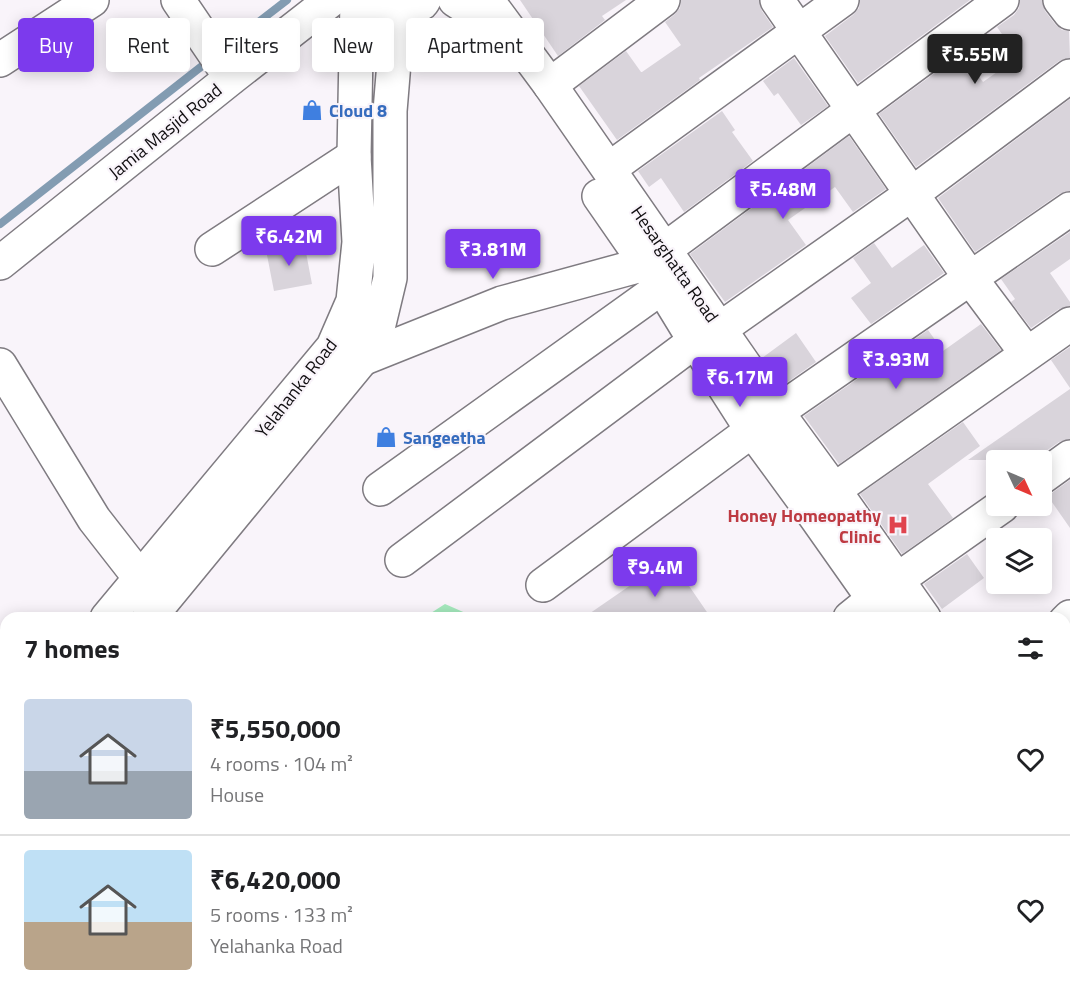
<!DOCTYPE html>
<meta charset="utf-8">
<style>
:root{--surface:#fff;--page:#f6f6f6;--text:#202124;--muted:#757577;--line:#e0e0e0;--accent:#7c3aed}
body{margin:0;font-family:"Titillium Web",sans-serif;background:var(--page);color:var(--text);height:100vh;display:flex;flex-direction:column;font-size:22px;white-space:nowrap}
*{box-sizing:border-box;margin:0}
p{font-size:20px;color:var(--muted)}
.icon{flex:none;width:33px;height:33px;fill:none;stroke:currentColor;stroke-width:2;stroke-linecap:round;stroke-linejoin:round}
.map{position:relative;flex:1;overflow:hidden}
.panel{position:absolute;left:0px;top:612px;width:1071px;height:386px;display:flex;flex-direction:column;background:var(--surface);border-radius:18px 18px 0 0;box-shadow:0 3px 15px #0003}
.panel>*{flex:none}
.hud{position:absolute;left:18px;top:18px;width:600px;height:54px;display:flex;gap:12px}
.needle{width:39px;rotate:134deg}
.buttons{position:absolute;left:986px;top:450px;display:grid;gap:12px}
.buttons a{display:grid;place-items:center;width:66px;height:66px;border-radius:6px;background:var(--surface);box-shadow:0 3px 15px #0003;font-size:30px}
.price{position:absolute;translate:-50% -51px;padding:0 14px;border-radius:6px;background:var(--accent);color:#fff;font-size:20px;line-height:39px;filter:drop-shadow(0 2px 3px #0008)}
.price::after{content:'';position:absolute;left:50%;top:36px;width:18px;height:14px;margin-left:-9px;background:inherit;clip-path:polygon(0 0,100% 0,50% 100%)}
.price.current{background:#222;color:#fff}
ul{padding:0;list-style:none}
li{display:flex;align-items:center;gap:18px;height:150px;padding:0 24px}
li+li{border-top:2px solid var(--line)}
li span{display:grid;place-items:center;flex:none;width:168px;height:120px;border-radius:6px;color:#555}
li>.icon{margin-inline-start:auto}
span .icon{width:72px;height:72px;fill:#fffc;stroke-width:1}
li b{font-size:26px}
h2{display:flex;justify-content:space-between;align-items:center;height:72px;padding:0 24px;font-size:26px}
.tag{padding:0 21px;border-radius:6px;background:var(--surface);box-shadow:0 3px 15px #0003;font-size:21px;line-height:54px}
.tag.current{background:var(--accent);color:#fff}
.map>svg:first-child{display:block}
.green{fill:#a5e9bd}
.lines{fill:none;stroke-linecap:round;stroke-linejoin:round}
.stream{stroke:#839cb2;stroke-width:8}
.building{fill:#d9d4db}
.minor-casing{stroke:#7f7b81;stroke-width:36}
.major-casing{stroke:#7f7b81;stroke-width:36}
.minor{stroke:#fff;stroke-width:33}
.major{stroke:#fff;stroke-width:33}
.labels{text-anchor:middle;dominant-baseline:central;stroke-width:4.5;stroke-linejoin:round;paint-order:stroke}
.shop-label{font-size:18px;font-weight:bold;fill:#366cbe;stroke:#f9f4fa;text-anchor:start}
.street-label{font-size:18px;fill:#100e10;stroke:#f9f4fa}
.health-label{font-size:18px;font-weight:bold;fill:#be3a42;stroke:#f9f4fa;text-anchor:end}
</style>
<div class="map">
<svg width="1070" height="997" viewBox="0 0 1070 997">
<rect width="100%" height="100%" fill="#f9f4fa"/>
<path class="green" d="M 445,604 L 477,618 L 423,618 Z
M 104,992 L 1033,992 L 1037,997 L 106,997 Z"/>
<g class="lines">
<path class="stream" d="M 221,51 L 287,0
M 0,224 L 211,59"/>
</g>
<path class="building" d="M 520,0 L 626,0 L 602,16 L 605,20 L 558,56 Z
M 681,0 L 759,0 L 762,11 L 773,27 L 699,78 L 700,80 L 617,140 L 579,86 L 626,51 L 641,72 L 642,72 L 681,45 L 665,22 L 674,15 L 680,8 Z
M 860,0 L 970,0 L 858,83 L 825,36 L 853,15 L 859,8 Z
M 1020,0 L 1042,0 L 1045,11 L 1055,24 L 1062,30 L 1069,31 L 1070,58 L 1059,61 L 916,167 L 879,114 L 962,53 L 983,82 L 1018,57 L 997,27 L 1014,15 L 1019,8 Z
M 794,58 L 828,106 L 801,125 L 778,93 L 774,96 L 763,81 Z
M 1070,99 L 1070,191 L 1059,194 L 975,252 L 938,198 Z
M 722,111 L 735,130 L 732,132 L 753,161 L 684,212 L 661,178 L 649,187 L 638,171 Z
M 849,136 L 886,189 L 853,212 L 835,187 L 788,220 L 806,245 L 725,302 L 690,254 Z
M 1070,232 L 1070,259 L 1050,273 L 1070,302 L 1070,306 L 1059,309 L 1031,328 L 1011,302 L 1015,299 L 1001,279 Z
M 304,242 L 312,284 L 274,291 L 266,250 Z
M 874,243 L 892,268 L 924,245 L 944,273 L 871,324 L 851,298 L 871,283 L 853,258 Z
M 981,324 L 1001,350 L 839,464 L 804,416 L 928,330 L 943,351 Z
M 796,333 L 816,362 L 782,386 L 762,358 Z
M 1070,347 L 1070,388 L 1051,360 Z
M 1070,389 L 1070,439 L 1059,442 L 1033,460 L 968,460 Z
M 963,422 L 980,446 L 928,484 L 953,518 L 902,554 L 860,494 Z
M 1070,480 L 1070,528 L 1047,495 L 1052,493 Z
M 967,554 L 984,578 L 942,609 L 924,584 Z
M 670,558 L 711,618 L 583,618 Z"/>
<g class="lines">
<defs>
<path id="minor" d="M 178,0 L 231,78
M 777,0 L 971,279 L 1027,354
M 1060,0 L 1070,13
M 0,60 L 92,0
M 550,85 L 663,0
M 609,169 L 842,0
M 212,249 L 354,156
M 664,250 L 1002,0
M 0,263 L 231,78 L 331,0
M 362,359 L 502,303 L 645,264
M 0,365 L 94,519 L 140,578
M 1041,478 L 1070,457
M 380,489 L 662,287
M 818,512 L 834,490 L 1070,324
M 402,560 L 695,341 L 720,329 L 913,193 L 1070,76
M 543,585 L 777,412 L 1070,209
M 850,618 L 897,580 L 1002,506
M 1065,622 L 1070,617
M 0,740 L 6,742
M 0,960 L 6,957"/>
<path id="major" d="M 455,0 L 466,7 L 492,43
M 487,0 L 550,85 L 777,412 L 834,490 L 924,618
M 377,12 C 397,18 405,11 422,3 L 424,0
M 599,196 L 662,287 L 695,341 L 752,430 L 815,516 L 887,618
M 107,618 L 333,347 L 353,301 L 359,242 L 354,156 L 357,0
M 149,618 L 362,359 L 379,324 L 390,278 L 390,111 L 398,14
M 1065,812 L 1070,819
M 1065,857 L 1070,864
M 22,992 L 23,997
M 60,992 L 61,997"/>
</defs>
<use href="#minor" class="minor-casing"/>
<use href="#major" class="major-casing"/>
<use href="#minor" class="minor"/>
<use href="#major" class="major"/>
</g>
<defs>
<symbol id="shop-bare" viewBox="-9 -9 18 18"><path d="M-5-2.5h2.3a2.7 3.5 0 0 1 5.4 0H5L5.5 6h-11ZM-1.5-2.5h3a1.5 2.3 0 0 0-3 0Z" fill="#3f7fe0" stroke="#f9f4fa" stroke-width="2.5" paint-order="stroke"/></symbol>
<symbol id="hospital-bare" viewBox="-9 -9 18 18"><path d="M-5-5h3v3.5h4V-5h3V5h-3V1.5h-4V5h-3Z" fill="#e0444e" stroke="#f9f4fa" stroke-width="2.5" paint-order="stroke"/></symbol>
</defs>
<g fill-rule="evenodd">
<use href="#shop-bare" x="297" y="95" width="30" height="30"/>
<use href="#shop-bare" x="371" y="422" width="30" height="30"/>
<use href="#hospital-bare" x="883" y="510" width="30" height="30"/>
</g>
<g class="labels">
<g class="shop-label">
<text x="329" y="110">Cloud 8</text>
<text x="403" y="437">Sangeetha</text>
</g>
<g class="street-label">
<text transform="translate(165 131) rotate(-39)">Jamia Masjid Road</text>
<text transform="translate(675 264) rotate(55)">Hesarghatta Road</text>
<text transform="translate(296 388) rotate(-52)">Yelahanka Road</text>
</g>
<g class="health-label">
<text x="881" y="515">Honey Homeopathy<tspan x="881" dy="21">Clinic</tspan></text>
</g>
</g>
</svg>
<div class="buttons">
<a><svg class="needle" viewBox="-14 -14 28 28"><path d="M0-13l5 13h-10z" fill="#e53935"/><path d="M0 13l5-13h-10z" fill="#757577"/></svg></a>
<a><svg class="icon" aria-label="layers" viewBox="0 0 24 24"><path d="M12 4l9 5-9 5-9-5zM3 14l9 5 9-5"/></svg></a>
</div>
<b class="price current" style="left:975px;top:85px">₹5.55M</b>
<b class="price" style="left:783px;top:220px">₹5.48M</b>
<b class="price" style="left:289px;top:267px">₹6.42M</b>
<b class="price" style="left:493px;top:280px">₹3.81M</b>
<b class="price" style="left:896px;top:390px">₹3.93M</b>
<b class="price" style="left:740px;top:408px">₹6.17M</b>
<b class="price" style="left:655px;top:598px">₹9.4M</b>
<div class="hud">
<a class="tag current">Buy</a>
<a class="tag">Rent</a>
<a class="tag">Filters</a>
<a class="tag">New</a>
<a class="tag">Apartment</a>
</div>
<section class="panel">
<h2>7 homes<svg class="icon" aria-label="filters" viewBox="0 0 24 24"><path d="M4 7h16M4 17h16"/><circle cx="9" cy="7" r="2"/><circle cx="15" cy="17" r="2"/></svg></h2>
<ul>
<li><span style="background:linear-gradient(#c9d6e8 60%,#9aa5b1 0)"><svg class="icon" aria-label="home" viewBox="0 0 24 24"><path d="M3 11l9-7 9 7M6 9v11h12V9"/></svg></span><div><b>₹5,550,000</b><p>4 rooms · 104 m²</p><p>House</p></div><svg class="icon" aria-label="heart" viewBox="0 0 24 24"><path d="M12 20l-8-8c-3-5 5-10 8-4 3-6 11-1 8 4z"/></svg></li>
<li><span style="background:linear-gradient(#bfe0f5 60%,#b9a48a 0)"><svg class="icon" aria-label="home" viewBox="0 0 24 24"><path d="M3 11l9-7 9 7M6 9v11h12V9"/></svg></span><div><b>₹6,420,000</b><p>5 rooms · 133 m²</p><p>Yelahanka Road</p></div><svg class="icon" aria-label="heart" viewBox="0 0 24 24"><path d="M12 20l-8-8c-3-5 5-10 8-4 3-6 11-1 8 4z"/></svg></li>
</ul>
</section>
</div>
